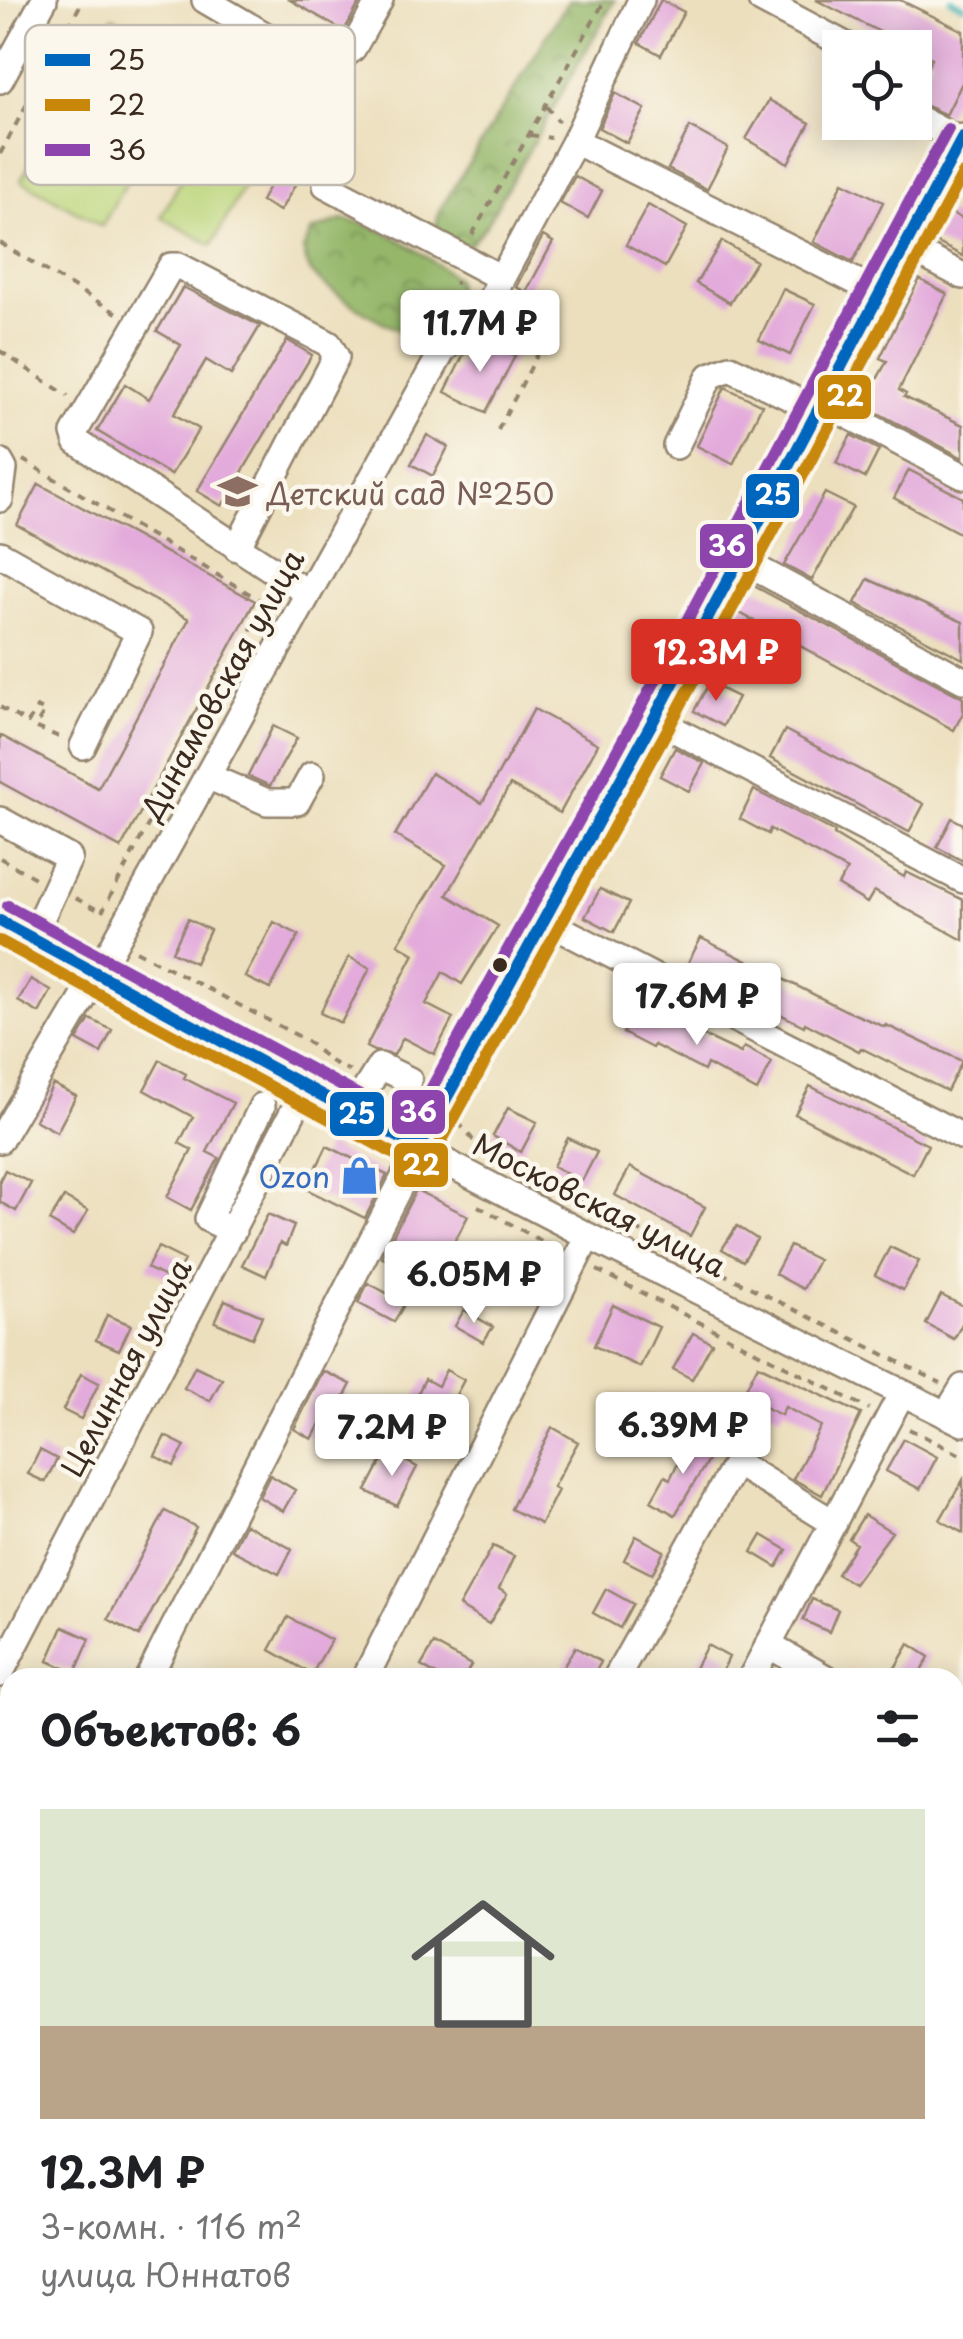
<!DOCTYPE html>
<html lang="ru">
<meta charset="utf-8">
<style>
:root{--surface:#fff;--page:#f6f6f6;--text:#202124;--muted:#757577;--accent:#d93025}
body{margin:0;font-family:"Playpen Sans",sans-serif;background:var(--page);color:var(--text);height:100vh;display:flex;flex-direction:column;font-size:38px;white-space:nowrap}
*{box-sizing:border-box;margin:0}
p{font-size:32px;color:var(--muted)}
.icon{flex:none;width:55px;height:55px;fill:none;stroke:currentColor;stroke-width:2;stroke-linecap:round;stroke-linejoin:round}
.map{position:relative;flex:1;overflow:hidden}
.details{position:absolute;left:0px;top:1668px;width:965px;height:672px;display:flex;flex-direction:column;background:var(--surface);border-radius:30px 30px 0 0;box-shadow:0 5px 25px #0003}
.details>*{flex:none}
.tools{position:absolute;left:822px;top:30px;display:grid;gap:20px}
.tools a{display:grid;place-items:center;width:110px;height:110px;border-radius:0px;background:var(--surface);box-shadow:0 5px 25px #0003;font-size:50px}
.price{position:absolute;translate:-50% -85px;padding:0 22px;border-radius:10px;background:#fff;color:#222;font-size:32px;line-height:65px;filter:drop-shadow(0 2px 5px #0008)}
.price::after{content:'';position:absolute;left:50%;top:60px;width:30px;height:22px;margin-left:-15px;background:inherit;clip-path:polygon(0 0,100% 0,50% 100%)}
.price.active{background:var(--accent);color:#fff}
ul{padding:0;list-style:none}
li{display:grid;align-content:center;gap:20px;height:530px;padding:0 40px}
li span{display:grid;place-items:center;height:310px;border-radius:0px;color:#555}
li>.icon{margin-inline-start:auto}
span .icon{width:180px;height:180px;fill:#fffc;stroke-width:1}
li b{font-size:42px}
h2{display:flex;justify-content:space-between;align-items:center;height:120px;padding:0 40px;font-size:42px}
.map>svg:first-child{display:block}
.forest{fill:url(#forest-crowns);stroke:#687044;stroke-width:2.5}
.pitch{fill:#bcd67b;stroke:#7c804c;stroke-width:2.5}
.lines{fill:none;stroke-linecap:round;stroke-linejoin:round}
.stream{stroke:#3fb0b8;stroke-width:6}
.building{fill:#e3abdb}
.minor-casing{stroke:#94846e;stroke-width:30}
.path{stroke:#94846e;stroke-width:4;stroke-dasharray:8 8;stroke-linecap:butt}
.minor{stroke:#fff;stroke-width:25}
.bus-1-casing{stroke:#fbf7ec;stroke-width:20}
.bus-2-casing{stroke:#fbf7ec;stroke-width:20}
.bus-3-casing{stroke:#fbf7ec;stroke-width:20}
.bus-1{stroke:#0065bd;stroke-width:12}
.bus-2{stroke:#c88708;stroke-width:12}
.bus-3{stroke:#8e44ad;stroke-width:12}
.bus-dot{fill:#3b2a1e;stroke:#fbf7ec;stroke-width:4}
.labels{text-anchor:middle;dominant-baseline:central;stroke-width:9;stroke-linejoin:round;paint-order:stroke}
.education-label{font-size:30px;fill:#785e54;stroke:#fbf7ec;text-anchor:start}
.street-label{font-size:30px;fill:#3b2a1e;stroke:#fbf7ec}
.shop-label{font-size:30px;fill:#366cbe;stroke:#fbf7ec;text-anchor:end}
.key{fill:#fbf7ec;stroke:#c1baae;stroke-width:2.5}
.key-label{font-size:28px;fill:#3b2a1e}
.line-badge{stroke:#fbf7ec;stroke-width:4}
.badge-label{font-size:28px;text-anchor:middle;font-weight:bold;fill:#fff}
</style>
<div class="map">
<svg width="963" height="2339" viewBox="0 0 963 2339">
<defs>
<pattern id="forest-crowns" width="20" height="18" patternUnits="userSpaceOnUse" patternTransform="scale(2.5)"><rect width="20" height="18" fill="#95b76b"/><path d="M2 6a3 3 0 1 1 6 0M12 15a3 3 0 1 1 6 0" fill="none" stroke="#7b9557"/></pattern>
</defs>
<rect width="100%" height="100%" fill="#fbf7ec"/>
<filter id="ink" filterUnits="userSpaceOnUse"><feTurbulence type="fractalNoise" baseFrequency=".01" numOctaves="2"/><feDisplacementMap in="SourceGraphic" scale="20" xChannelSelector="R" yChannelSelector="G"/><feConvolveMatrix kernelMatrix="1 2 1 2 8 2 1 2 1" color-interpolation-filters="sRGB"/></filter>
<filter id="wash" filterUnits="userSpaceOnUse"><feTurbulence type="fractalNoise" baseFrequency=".0048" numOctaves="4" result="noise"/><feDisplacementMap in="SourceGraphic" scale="40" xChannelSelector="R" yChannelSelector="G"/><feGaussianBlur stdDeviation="2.25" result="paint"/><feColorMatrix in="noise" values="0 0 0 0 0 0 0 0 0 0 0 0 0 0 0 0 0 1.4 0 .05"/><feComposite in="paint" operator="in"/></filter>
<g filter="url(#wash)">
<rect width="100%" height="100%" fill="#ecdfbd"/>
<path class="forest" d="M 569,0 L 615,0 L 485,227 L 470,244 L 460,246 L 435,229 L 440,210 Z
M 342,220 C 382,223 424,254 455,278 C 459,293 454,302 448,316 C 444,325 438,336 427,337 C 403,340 327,291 311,272 C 307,266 305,256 303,250 L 312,231 Z"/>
<path class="pitch" d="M 113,17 L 194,62 L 102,226 L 21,180 Z
M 206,134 L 257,162 L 212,245 L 161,217 Z"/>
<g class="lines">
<path class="stream" d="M 951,0 L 963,6"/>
</g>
<g id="blocks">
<path class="building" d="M 290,0 L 361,0 L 344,31 Z
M 661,0 L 684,12 L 661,55 L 639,43 Z
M 816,0 L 900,0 L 963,31 L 963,81 L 946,115 L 915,101 L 915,93 L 932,58 Z
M 615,93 L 645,109 L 627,143 L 599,128 Z
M 769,100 L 810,123 L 788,163 L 746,139 Z
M 690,127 L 728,148 L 707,189 L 668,169 Z
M 275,175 L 295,185 L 280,211 L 261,201 Z
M 575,176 L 602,191 L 588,218 L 560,203 Z
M 843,182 L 883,202 L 853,262 L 814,242 Z
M 648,205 L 687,227 L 665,267 L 626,245 Z
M 949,212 L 963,219 L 963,256 L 934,241 Z
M 543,236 L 553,242 L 526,292 L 516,287 Z
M 722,241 L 756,261 L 730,303 L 696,283 Z
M 919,279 L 947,294 L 899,390 L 906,394 L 904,397 L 963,425 L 963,458 L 863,405 L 887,361 L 880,358 Z
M 183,287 L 260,326 L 231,375 L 206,360 L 174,414 L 199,429 L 171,475 L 97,431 L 125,384 L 149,399 L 181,345 L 157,331 Z
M 783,289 L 815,304 L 790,355 L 759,340 Z
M 481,339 L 515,356 L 486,412 L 445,392 L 465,352 Z
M 287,340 L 312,355 L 222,506 L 197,491 Z
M 725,387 L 762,405 L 733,464 L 697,446 Z
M 427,435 L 448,447 L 433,476 L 411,464 Z
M 851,435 L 879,450 L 865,478 L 836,463 Z
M 909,470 L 963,498 L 963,535 L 894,498 Z
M 39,484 L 255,601 L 121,848 L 0,782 L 0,735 L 98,788 L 189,619 L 17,525 Z
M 825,493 L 853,507 L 812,580 L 784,565 Z
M 868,579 L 963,622 L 963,659 L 855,603 Z
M 752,585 L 963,698 L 963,713 L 954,730 L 738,612 Z
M 709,683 L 738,697 L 723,726 L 694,711 Z
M 534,709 L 598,744 L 560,813 L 510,785 L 447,895 L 498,926 L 462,984 L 443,972 L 426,1004 L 453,1018 L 434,1054 L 403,1038 L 394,1055 L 374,1051 L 366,1047 L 414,954 L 398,944 L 446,865 L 395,835 L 431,773 L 482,803 Z
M 273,726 L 297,738 L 270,786 L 248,776 Z
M 785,730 L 924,804 L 909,832 L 770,758 Z
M 675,748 L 704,763 L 689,791 L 660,776 Z
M 754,790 L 835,832 L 834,835 L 904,877 L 906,872 L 963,900 L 963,940 L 874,891 L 867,903 L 838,885 L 847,870 L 770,829 L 768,834 L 740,819 Z
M 952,818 L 963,824 L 963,861 L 937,847 Z
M 600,889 L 629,903 L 614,932 L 585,917 Z
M 188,919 L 210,930 L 195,963 L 172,952 Z
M 274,922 L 299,935 L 270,989 L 245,977 Z
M 701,938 L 845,1010 L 885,1027 L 886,1025 L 962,1061 L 947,1091 L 861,1048 L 859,1051 L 805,1023 L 804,1026 L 686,967 Z
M 349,957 L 370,968 L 341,1023 L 320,1013 Z
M 31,979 L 51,991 L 39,1013 L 18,1001 Z
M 639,1005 L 741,1053 L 744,1047 L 772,1062 L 757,1091 L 707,1064 L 704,1071 L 654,1045 L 652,1048 L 623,1033 Z
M 90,1019 L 112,1030 L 101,1053 L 77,1040 Z
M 160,1060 L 186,1074 L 184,1078 L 233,1103 L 207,1152 L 219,1158 L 191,1210 L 167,1197 L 192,1150 L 179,1143 L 193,1117 L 144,1090 Z
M 53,1084 L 76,1096 L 57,1132 L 35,1120 Z
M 810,1086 L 928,1145 L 913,1174 L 795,1114 Z
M 508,1108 L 537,1122 L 521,1152 L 493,1136 Z
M 568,1138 L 597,1152 L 582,1181 L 553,1166 Z
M 327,1146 L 387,1175 L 365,1218 L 306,1189 Z
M 630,1167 L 705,1207 L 690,1236 L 615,1195 Z
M 5,1170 L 31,1183 L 16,1211 L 0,1202 L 0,1180 Z
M 416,1190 L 468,1216 L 431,1286 L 382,1257 Z
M 64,1197 L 88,1211 L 73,1235 L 49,1221 Z
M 268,1214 L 294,1226 L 286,1246 L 280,1243 L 266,1276 L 242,1265 Z
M 737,1226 L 757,1239 L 743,1261 L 722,1249 Z
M 790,1246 L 818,1260 L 803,1289 L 775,1274 Z
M 158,1247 L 184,1260 L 173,1281 L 147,1268 Z
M 890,1247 L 919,1261 L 903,1290 L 875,1275 Z
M 368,1283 L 405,1303 L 394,1322 L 358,1303 Z
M 941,1295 L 963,1306 L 963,1322 L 954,1339 L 926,1324 Z
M 225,1300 L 262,1316 L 252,1338 L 215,1322 Z
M 613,1305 L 659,1327 L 640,1367 L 594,1346 Z
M 464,1310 L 493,1327 L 483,1342 L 455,1326 Z
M 107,1315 L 131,1325 L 119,1350 L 96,1340 Z
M 693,1333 L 712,1343 L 692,1379 L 673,1369 Z
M 758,1365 L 861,1414 L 822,1495 L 793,1479 L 821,1426 L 785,1407 L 781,1415 L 742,1396 Z
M 195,1366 L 222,1379 L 210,1401 L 184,1388 Z
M 446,1370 L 464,1380 L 443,1419 L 413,1403 L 425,1379 L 438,1386 Z
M 323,1371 L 351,1384 L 342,1402 L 334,1398 L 312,1439 L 294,1429 Z
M 81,1374 L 99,1383 L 81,1419 L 63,1410 Z
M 552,1427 L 578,1442 L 553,1487 L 558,1490 L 541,1524 L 511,1509 Z
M 165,1436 L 185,1446 L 174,1466 L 155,1456 Z
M 690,1438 L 714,1450 L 675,1515 L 651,1501 L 665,1476 L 670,1479 Z
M 904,1439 L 937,1457 L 920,1489 L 886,1471 Z
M 40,1450 L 57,1459 L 45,1482 L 28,1474 Z
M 387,1451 L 417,1467 L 397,1506 L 366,1491 Z
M 270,1475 L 295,1490 L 283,1511 L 259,1497 Z
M 963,1480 L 963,1533 L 940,1520 Z
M 165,1511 L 196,1527 L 139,1636 L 108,1619 Z
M 864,1515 L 892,1532 L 854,1584 L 837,1574 L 856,1544 L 849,1539 Z
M 245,1524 L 292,1549 L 279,1574 L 232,1550 Z
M 762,1535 L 787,1550 L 777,1567 L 752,1552 Z
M 636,1536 L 664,1551 L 652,1574 L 624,1560 Z
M 493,1546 L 514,1556 L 499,1589 L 507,1594 L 489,1624 L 459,1606 Z
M 606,1589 L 633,1604 L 620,1628 L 593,1613 Z
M 812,1599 L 838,1610 L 829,1632 L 803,1620 Z
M 288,1617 L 331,1640 L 312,1674 L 270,1650 Z
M 63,1627 L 90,1639 L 75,1673 L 48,1661 Z
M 434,1644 L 471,1665 L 464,1678 L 442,1678 L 421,1666 Z
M 909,1644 L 929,1657 L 917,1678 L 889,1678 Z
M 707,1645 L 729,1657 L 719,1678 L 690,1678 Z
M 575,1647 L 601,1662 L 592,1678 L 572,1678 L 561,1671 Z"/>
</g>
</g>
<g filter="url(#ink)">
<use href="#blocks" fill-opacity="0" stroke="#94846e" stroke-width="2.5"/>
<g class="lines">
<defs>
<path id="minor" d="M 205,0 L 326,71 L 326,185 L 501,278
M 761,0 L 851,48
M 326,71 L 353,48 L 380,0
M 0,80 L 44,0
M 915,117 L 961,141
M 575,141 L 879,293
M 905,246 L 963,276
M 821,401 L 963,476
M 676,446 L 710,376 L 730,368 L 816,410
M 0,462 L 4,469 L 0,499
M 237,548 L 336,357 L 329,344 L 179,266 L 171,266 L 74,433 L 77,442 L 308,593
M 0,554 L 139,632 L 83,746
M 737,558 L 963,680
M 654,719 L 963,880
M 207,776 L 267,802 L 297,802 L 312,775
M 0,820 L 69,858 L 32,938
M 542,919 L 963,1137
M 0,921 L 305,1089 L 588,1236 L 963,1423
M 351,1113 L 380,1066 L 409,1080
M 0,1140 L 97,975 L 443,350 L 481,317 L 575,141 L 641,0
M 233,1231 L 208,1219 L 262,1106
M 946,1415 L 963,1387
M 768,1645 L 826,1678
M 0,1674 L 305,1089
M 148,1678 L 419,1148 L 654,719 L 963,137
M 365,1678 L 588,1236
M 616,1678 L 736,1463 L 834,1523
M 751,1678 L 902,1393
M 955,1856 L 963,1841
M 0,1968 L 10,1948
M 955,2038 L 963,2042
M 0,2158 L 10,2163
M 346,2330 L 363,2339
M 17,2339 L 22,2330
M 408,2339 L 412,2330
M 701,2339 L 706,2330"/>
</defs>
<use href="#minor" class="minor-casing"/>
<path class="path" d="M 869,34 L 896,48
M 915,57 L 923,61 L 915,78
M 251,103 L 276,65
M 546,106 L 559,122
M 530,135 L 551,138
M 0,154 L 83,0
M 472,235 L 605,0
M 0,243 L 120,315
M 449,316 L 456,281
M 0,351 L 68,396
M 498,430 L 542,346 L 502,325
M 23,460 L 265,603 L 102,912
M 0,707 L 28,723 L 37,707 L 45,711 L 35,727 L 64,739
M 0,858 L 35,878
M 75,898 L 102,912
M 136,951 L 304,1039 L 332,1062 L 350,1071
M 458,1122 L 473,1140 L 664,1244 L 662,1248
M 478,1206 L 558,1250
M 664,1244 L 941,1383
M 597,1270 L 869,1409
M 909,1429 L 963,1456"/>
<use href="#minor" class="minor"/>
<defs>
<path id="bus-1" d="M 0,921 L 419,1148 L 654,719 L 963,137"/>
<path id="bus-2" d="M 0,941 L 411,1163 L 421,1165 L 430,1162 L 669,727 L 963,174"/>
<path id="bus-3" d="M 8,906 L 412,1124 L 639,711 L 948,129"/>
</defs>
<use href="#bus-1" class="bus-1-casing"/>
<use href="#bus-2" class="bus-2-casing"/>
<use href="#bus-3" class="bus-3-casing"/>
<use href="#bus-1" class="bus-1"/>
<use href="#bus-2" class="bus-2"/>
<use href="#bus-3" class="bus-3"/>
</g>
</g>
<defs>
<symbol id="school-bare" viewBox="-9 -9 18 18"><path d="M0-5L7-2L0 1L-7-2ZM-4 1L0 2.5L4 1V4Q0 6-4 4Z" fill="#8d6e63" stroke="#fbf7ec" stroke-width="2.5" paint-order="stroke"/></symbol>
<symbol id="shop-bare" viewBox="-9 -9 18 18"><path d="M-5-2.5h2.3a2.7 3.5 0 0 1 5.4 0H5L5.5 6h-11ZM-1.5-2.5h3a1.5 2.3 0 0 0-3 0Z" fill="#3f7fe0" stroke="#fbf7ec" stroke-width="2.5" paint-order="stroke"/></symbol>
</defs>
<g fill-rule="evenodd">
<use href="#school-bare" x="210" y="464" width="55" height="55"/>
<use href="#shop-bare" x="332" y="1148" width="55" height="55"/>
</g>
<circle class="bus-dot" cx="500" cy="965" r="9"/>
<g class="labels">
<g class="education-label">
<text x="267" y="492">Детский сад №250</text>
</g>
<g class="street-label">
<text transform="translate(221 684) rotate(-61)">Динамовская улица</text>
<text transform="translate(600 1204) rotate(27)">Московская улица</text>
<text transform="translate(125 1367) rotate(-62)">Целинная улица</text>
</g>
<g class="shop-label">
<text x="330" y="1175">Ozon</text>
</g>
</g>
<rect x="25" y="25" width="330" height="160" rx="15" class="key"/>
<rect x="45" y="54" width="45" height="12" fill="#0065bd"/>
<rect x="45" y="99" width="45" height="12" fill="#c88708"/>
<rect x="45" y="144" width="45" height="12" fill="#8e44ad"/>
<g class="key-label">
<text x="108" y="70">25</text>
<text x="108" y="115">22</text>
<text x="108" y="160">36</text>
</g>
<g class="line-badge">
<rect x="816" y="373" width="57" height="48" rx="10" fill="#c88708"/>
<rect x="744" y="472" width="57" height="48" rx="10" fill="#0065bd"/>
<rect x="698" y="522" width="57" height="48" rx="10" fill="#8e44ad"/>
<rect x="390" y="1088" width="57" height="48" rx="10" fill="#8e44ad"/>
<rect x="328" y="1090" width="58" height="48" rx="10" fill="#0065bd"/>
<rect x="392" y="1141" width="58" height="48" rx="10" fill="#c88708"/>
</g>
<g class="badge-label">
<text x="845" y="406">22</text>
<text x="773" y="505">25</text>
<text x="727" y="556">36</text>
<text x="418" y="1122">36</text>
<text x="357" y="1124">25</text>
<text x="421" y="1175">22</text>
</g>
</svg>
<div class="tools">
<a><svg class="icon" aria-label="locate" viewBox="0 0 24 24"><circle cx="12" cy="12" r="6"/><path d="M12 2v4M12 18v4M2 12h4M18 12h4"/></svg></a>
</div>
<b class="price" style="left:480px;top:375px">11.7M ₽</b>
<b class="price active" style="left:716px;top:704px">12.3M ₽</b>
<b class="price" style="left:697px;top:1048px">17.6M ₽</b>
<b class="price" style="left:474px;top:1326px">6.05M ₽</b>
<b class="price" style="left:683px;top:1477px">6.39M ₽</b>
<b class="price" style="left:392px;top:1479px">7.2M ₽</b>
<section class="details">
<h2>Объектов: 6<svg class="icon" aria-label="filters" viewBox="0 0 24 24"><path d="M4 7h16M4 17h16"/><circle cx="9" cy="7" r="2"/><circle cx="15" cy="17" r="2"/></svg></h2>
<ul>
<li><span style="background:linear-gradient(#dfe7d0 70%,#b9a48a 0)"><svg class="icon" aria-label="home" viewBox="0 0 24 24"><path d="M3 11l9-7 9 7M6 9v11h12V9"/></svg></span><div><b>12.3M ₽</b><p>3-комн. · 116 m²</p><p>улица Юннатов</p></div></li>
</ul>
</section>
</div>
